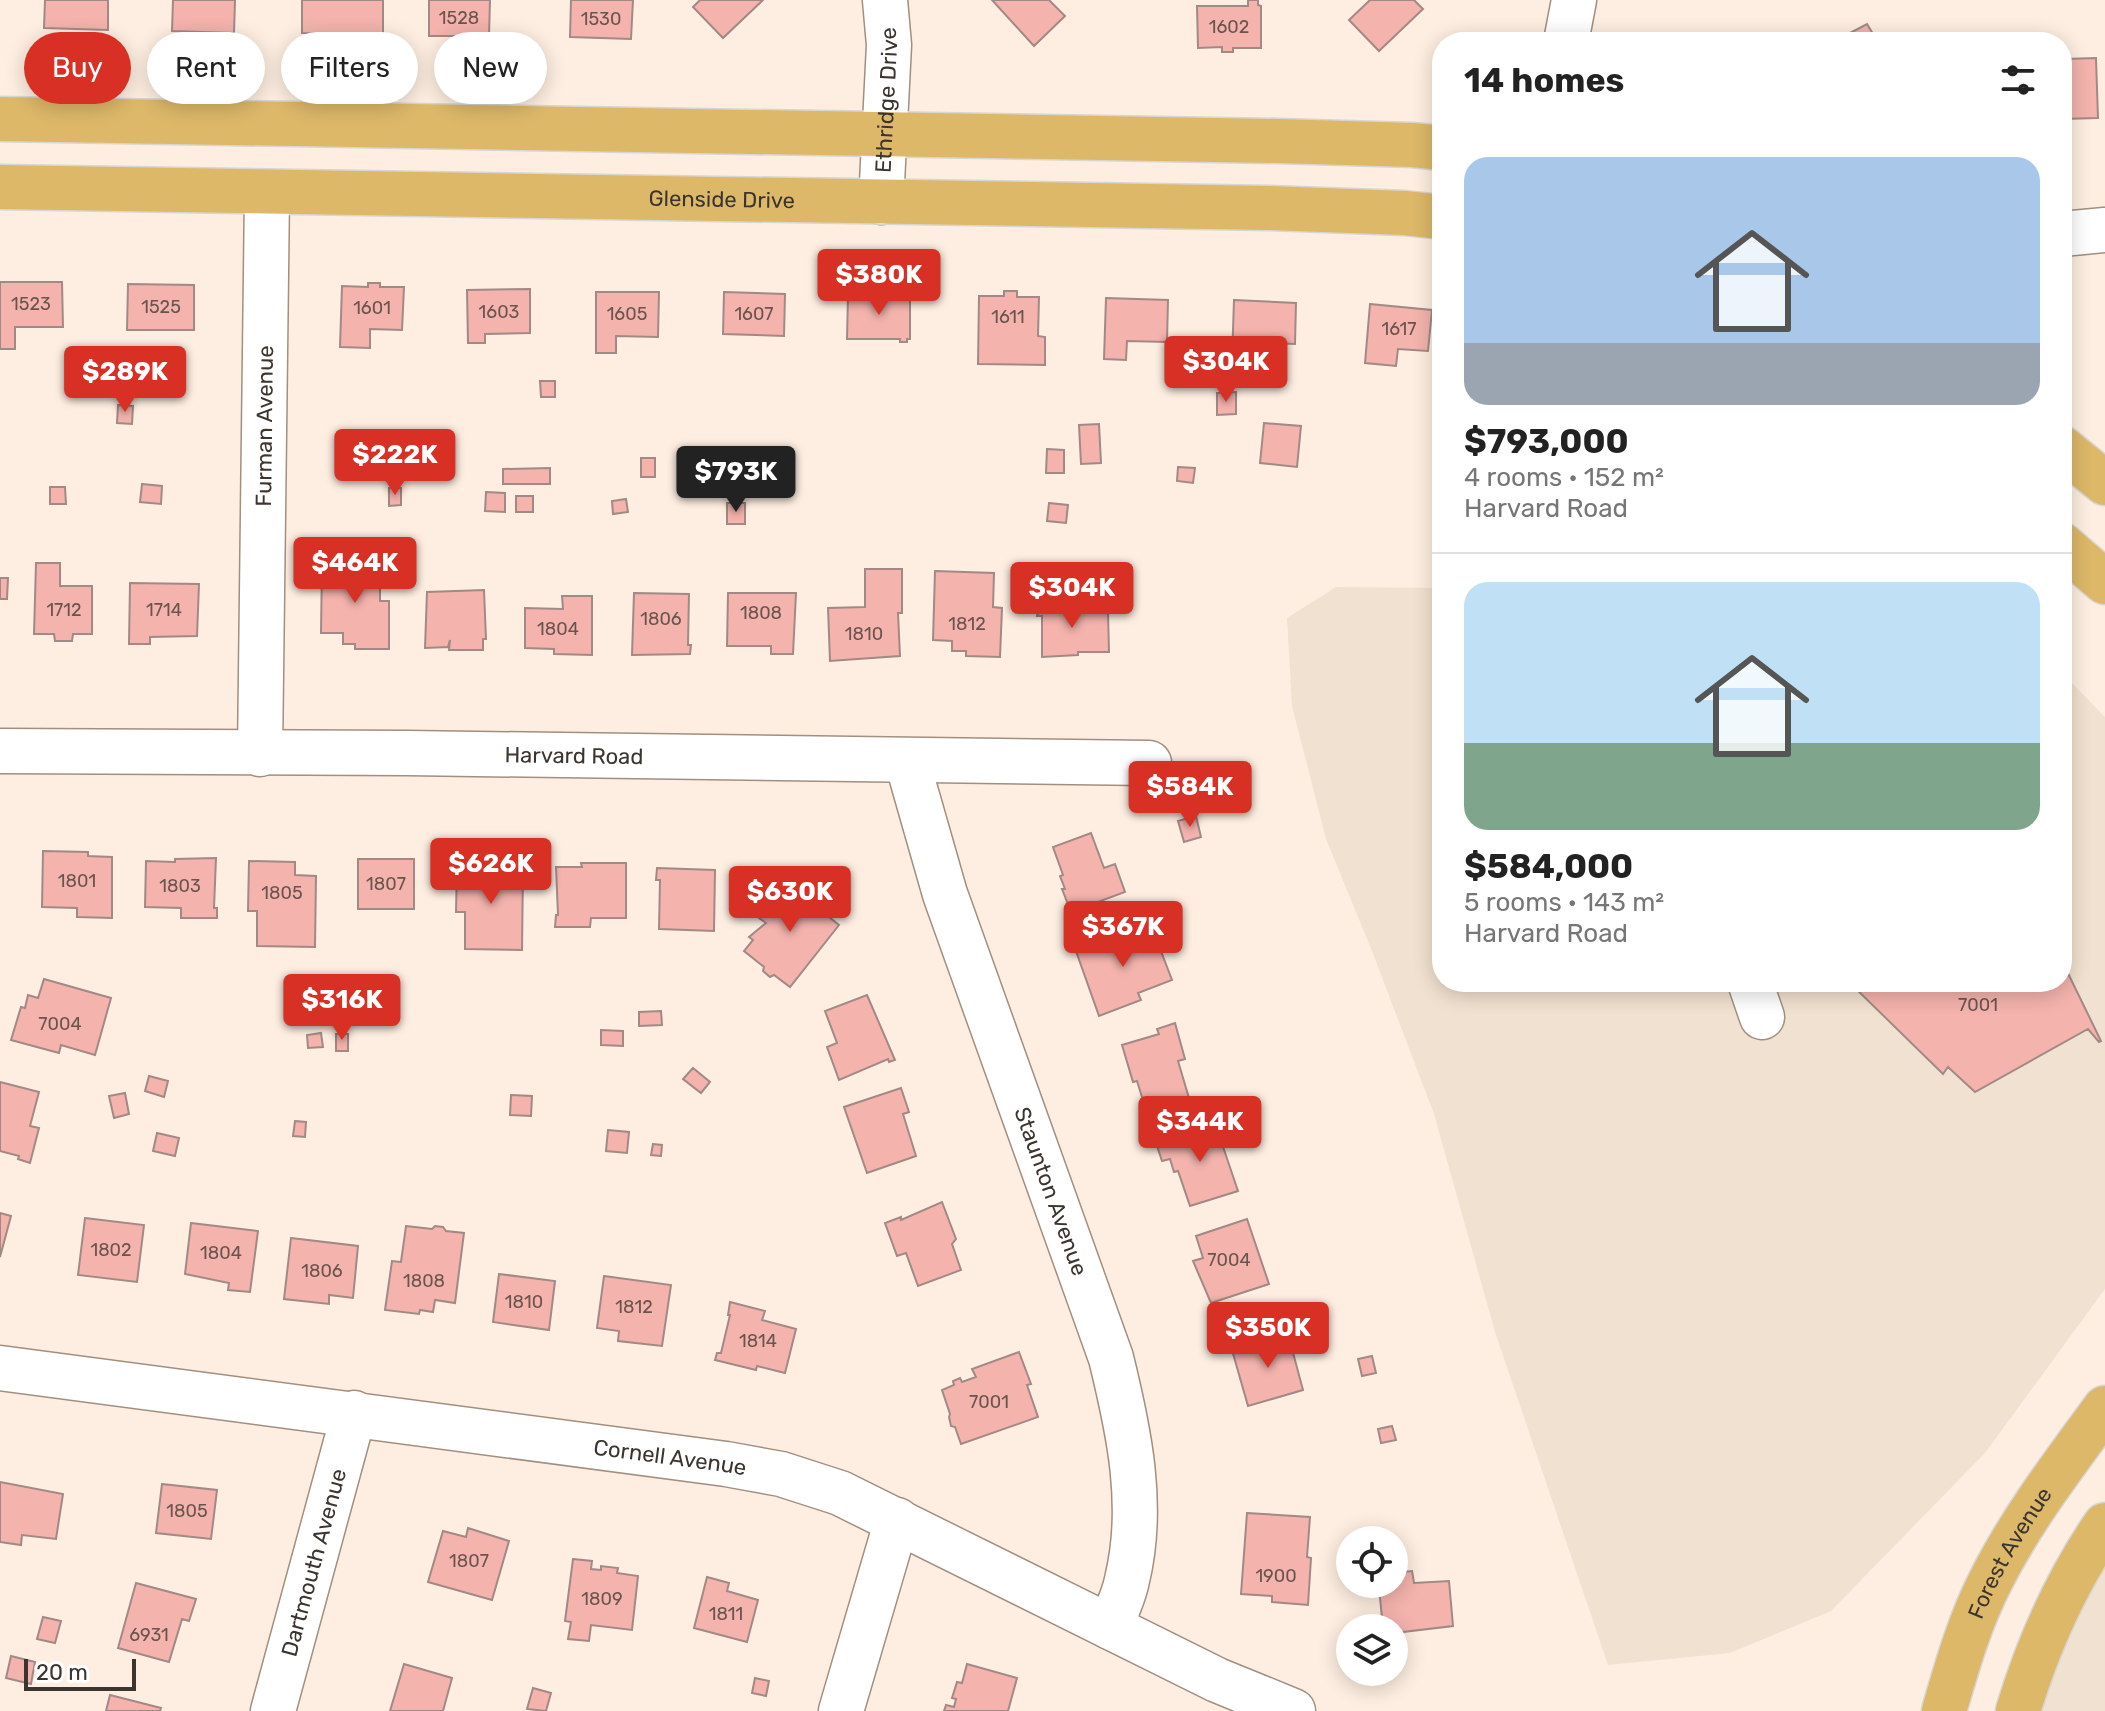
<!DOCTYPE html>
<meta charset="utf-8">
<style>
:root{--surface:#fff;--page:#f2f2f2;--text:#222;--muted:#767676;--line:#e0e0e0;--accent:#d93025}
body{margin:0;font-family:Rubik,sans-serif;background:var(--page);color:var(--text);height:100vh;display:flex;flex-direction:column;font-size:30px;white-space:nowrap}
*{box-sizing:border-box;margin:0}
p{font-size:26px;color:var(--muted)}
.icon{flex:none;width:44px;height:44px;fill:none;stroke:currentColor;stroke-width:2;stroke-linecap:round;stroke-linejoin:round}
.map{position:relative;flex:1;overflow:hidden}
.drawer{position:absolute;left:1432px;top:32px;width:640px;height:960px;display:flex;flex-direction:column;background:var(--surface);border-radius:32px;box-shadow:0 4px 20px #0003}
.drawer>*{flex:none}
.guide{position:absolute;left:24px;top:32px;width:760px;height:72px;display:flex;gap:16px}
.buttons{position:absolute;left:1336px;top:1526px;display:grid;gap:16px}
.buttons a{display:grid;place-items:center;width:72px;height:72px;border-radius:50%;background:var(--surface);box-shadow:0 4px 20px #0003;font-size:40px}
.scale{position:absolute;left:24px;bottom:20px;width:112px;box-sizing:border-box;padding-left:8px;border:4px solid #3c342e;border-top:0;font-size:22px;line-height:28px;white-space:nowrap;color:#3c342e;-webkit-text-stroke:6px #fff;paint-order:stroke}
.price{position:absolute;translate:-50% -68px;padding:0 18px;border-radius:8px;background:var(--accent);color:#fff;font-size:26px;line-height:52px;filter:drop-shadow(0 2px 4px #0008)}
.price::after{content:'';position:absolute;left:50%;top:48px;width:24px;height:18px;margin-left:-12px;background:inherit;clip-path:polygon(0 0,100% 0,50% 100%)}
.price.on{background:#222;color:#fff}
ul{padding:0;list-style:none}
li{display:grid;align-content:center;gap:16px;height:424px;padding:0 32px}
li+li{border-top:2px solid var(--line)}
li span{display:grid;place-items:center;height:248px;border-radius:24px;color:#555}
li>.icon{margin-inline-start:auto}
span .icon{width:144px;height:144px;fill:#fffc;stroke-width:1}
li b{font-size:34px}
h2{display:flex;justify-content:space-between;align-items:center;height:96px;padding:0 32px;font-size:34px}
.pill{padding:0 28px;border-radius:36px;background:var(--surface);box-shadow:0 4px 20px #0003;font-size:28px;line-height:72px}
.pill.on{background:var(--accent);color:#fff}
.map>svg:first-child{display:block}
.commercial{fill:#f1e1d0}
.building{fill:#f4b3ad;stroke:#a28986;stroke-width:2}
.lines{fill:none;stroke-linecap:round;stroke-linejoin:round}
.minor-casing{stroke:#a18f80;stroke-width:47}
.major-casing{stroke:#d8d6d5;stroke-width:47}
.minor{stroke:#fff;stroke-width:44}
.major{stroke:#ddb869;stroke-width:44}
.labels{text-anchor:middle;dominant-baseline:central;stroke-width:6;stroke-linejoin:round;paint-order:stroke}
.number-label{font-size:18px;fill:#6a544e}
.street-label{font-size:22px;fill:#3c342e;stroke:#fff}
</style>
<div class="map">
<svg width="2105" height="1711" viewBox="0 0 2105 1711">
<rect width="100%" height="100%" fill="#feeee1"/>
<path class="commercial" d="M 1336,587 L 1442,588 L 1442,982 L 2062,982 L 2062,673 L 2105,717 L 2105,1289 L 1985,1453 L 1831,1611 L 1730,1653 L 1608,1665 L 1495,1332 L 1434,1114 L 1372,951 L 1326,839 L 1292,706 L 1287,618 Z
M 2105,1525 L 2105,1711 L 2018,1711 Z"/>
<path class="building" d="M 45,0 L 108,0 L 108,30 L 44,28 Z
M 173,0 L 235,0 L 234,33 L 172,31 Z
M 302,0 L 383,0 L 383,34 L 302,33 Z
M 429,0 L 490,0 L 489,36 L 429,36 Z
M 571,0 L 633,0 L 631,39 L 570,37 Z
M 700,0 L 763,0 L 723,38 L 693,7 Z
M 992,0 L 1049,0 L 1065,16 L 1034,46 Z
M 1248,0 L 1258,0 L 1258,5 L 1261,6 L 1261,48 L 1233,48 L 1233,52 L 1222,52 L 1222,47 L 1198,48 L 1197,6 L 1248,6 Z
M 1370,0 L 1414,0 L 1423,9 L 1379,51 L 1349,20 Z
M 1867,24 L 1878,42 L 1855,42 L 1850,33 Z
M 2096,58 L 2098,118 L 2062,119 L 2062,77 L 2065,77 L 2065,59 Z
M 0,282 L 62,282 L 63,327 L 15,327 L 15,349 L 0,349 Z
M 368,283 L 380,283 L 380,287 L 404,287 L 402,330 L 370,329 L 370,348 L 340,347 L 342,286 L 368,287 Z
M 128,284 L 194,285 L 194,330 L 127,330 Z
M 530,289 L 530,333 L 485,334 L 485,343 L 468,343 L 467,290 Z
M 875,289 L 888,289 L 888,295 L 910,296 L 910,339 L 907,339 L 907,342 L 900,342 L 900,339 L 847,339 L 848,295 L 874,295 Z
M 1004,291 L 1017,291 L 1017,297 L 1039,297 L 1038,336 L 1045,337 L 1045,365 L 978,364 L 979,296 L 1004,296 Z
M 596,292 L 659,292 L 658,337 L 616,336 L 616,353 L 596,353 Z
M 724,292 L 785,294 L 784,336 L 723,334 Z
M 1106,298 L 1168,300 L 1167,342 L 1127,341 L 1126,360 L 1104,359 Z
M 1234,300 L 1296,303 L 1295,344 L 1267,343 L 1266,362 L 1232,360 Z
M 1370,304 L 1432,310 L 1428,351 L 1398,349 L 1396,366 L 1365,363 Z
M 540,381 L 555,381 L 555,397 L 541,397 Z
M 1236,392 L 1236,414 L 1217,415 L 1217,393 Z
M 118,405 L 133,406 L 132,424 L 117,423 Z
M 1264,423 L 1301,426 L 1297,467 L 1260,463 Z
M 1099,424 L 1101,463 L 1081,464 L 1079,425 Z
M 1047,449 L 1064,450 L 1064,473 L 1046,473 Z
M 641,458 L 655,458 L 655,477 L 641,477 Z
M 1178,467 L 1195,468 L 1193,483 L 1177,481 Z
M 550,468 L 550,484 L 503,484 L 503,469 Z
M 142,484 L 162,486 L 161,504 L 140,502 Z
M 50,487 L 65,487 L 66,504 L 50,504 Z
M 389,488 L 401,488 L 401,505 L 389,506 Z
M 486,492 L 505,493 L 505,512 L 485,511 Z
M 516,496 L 533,496 L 533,512 L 516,512 Z
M 626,499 L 628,512 L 613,514 L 612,501 Z
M 727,503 L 745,503 L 745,524 L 727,524 Z
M 1049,503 L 1068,505 L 1066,523 L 1047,521 Z
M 36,563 L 60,563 L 60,586 L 92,586 L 92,634 L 73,634 L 72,641 L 55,641 L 54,634 L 34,634 Z
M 322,563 L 380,563 L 380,601 L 389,601 L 389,649 L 355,649 L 355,644 L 343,644 L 343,633 L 321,633 Z
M 865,569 L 902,569 L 902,613 L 898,613 L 900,656 L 830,661 L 828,608 L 865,607 Z
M 935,571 L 994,573 L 993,607 L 1002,608 L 1000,657 L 966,656 L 966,651 L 952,651 L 952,641 L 933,640 Z
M 0,578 L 8,578 L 7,599 L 0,599 Z
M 130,583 L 199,584 L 197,636 L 150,637 L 150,644 L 129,644 Z
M 484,590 L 486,639 L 483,639 L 483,650 L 449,650 L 450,640 L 448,647 L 425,648 L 427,592 Z
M 634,593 L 689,594 L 688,645 L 691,645 L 690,654 L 632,655 Z
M 728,593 L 796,593 L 793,654 L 771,654 L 771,646 L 727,646 Z
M 562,596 L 592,596 L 592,655 L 554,654 L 554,649 L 525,648 L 525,608 L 563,609 Z
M 1072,599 L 1072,612 L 1108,612 L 1109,652 L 1078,652 L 1078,655 L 1042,657 L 1042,616 L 1037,616 L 1041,600 Z
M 1196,816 L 1201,837 L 1184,842 L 1178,821 Z
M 1091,833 L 1104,868 L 1115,864 L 1125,892 L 1071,912 L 1062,889 L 1065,889 L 1060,876 L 1063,875 L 1053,847 Z
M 43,851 L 88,852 L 88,856 L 112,857 L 112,918 L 77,917 L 77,908 L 42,907 Z
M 216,858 L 214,908 L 217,908 L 217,918 L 181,918 L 181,908 L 145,907 L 146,861 L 175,862 L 175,859 Z
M 358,859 L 414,859 L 414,909 L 358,909 Z
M 249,861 L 295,862 L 295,875 L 316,876 L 315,947 L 257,946 L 257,911 L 248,911 Z
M 457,863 L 491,864 L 491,868 L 523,869 L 522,950 L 465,949 L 465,912 L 456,912 Z
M 581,863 L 626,863 L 626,918 L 591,918 L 590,927 L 555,927 L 556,915 L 558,915 L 556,867 L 582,867 Z
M 657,868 L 715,870 L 714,931 L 659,929 L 660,880 L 656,880 Z
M 789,880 L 817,900 L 814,905 L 839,925 L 790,987 L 774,975 L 770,977 L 763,971 L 764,967 L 744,951 L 753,940 L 749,937 L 766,923 L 759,918 Z
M 1151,925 L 1172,980 L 1138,993 L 1141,1000 L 1099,1016 L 1076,951 Z
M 2062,961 L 2101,1041 L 2099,1042 L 2088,1029 L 1975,1092 L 1948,1067 L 1943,1074 L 1849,982 L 2062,982 Z
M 44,979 L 111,998 L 95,1055 L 61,1045 L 59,1053 L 11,1040 L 21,1007 L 25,1008 L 28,995 L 38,998 Z
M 867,995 L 895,1060 L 889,1062 L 888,1059 L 839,1080 L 827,1047 L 837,1043 L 825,1011 Z
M 661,1011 L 662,1025 L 639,1026 L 639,1012 Z
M 1175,1023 L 1185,1059 L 1178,1061 L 1189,1098 L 1146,1110 L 1137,1081 L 1133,1082 L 1122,1045 L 1159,1034 L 1157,1029 Z
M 601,1030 L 623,1031 L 623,1046 L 601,1045 Z
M 321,1033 L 323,1047 L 308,1048 L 307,1035 Z
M 336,1034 L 348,1034 L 348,1051 L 336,1051 Z
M 693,1068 L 710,1082 L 701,1093 L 683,1079 Z
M 149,1076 L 168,1081 L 164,1097 L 145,1091 Z
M 0,1082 L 39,1092 L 30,1126 L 39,1128 L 30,1163 L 18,1159 L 19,1156 L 0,1151 Z
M 901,1088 L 909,1112 L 903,1114 L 916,1156 L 867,1173 L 844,1107 Z
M 125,1093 L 129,1114 L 114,1118 L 109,1096 Z
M 511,1095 L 532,1096 L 531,1116 L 510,1115 Z
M 295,1121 L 306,1122 L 305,1137 L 293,1136 Z
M 1215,1123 L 1238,1191 L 1190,1206 L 1178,1171 L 1174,1172 L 1170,1159 L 1162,1161 L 1156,1143 Z
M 608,1130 L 629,1132 L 627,1153 L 606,1151 Z
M 157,1133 L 179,1138 L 175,1156 L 153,1151 Z
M 653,1144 L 662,1145 L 661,1156 L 651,1155 Z
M 942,1202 L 956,1239 L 952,1244 L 961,1270 L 918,1286 L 906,1253 L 897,1256 L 885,1223 L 901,1217 L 901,1220 Z
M 0,1213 L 11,1216 L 0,1257 Z
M 85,1218 L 144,1225 L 137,1282 L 78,1275 Z
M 1247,1219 L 1269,1284 L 1211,1303 L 1193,1261 L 1203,1258 L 1196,1236 Z
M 191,1223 L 258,1231 L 250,1292 L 228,1290 L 229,1283 L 185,1274 Z
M 406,1226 L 432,1229 L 435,1226 L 443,1227 L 446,1231 L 464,1233 L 455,1303 L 435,1300 L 433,1312 L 420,1310 L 419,1314 L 385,1310 L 392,1261 L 401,1262 Z
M 291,1238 L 358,1246 L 353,1298 L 329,1295 L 329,1304 L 284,1299 Z
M 499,1274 L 555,1281 L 549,1330 L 493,1322 Z
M 604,1276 L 671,1285 L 662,1346 L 618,1341 L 619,1331 L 597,1328 Z
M 730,1302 L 765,1311 L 762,1320 L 796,1329 L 785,1373 L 757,1366 L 756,1370 L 715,1360 L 717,1353 L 721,1353 L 730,1315 L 728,1315 Z
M 1288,1334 L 1303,1390 L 1248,1406 L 1232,1350 Z
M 1019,1352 L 1031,1384 L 1027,1385 L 1038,1417 L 961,1444 L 955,1427 L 951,1426 L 949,1417 L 950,1414 L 942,1390 L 954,1385 L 953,1381 L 960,1378 L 962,1382 L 976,1377 L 972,1369 Z
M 1372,1356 L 1376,1373 L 1362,1376 L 1358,1359 Z
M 1392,1426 L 1396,1440 L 1381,1443 L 1378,1429 Z
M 0,1482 L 63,1494 L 56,1539 L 22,1535 L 21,1545 L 0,1542 Z
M 162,1484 L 217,1490 L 211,1539 L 156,1533 Z
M 1247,1513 L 1310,1517 L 1307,1557 L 1311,1558 L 1308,1605 L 1272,1602 L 1272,1596 L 1241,1594 Z
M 468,1528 L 509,1541 L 492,1600 L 428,1582 L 443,1531 L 466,1537 Z
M 573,1559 L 592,1561 L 591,1569 L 601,1570 L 601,1566 L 618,1568 L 617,1573 L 638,1576 L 632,1630 L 591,1625 L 589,1641 L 568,1639 L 571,1622 L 565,1621 Z
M 1412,1571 L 1414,1583 L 1449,1581 L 1453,1626 L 1394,1633 L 1394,1628 L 1383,1628 L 1379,1588 L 1374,1588 L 1374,1584 L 1394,1584 L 1394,1573 Z
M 707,1577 L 729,1583 L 727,1591 L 758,1600 L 747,1642 L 694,1628 Z
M 136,1583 L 196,1599 L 189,1621 L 182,1619 L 169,1662 L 118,1648 Z
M 43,1617 L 61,1621 L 55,1643 L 37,1639 Z
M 11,1656 L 35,1662 L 31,1684 L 6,1678 Z
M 404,1664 L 452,1678 L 443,1711 L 390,1711 Z
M 967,1664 L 1017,1678 L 1008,1711 L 944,1711 L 946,1705 L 954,1707 L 956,1699 L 952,1698 L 957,1682 L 962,1683 Z
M 755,1678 L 769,1681 L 766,1696 L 752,1693 Z
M 533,1688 L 551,1693 L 546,1711 L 527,1709 Z
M 110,1695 L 161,1708 L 160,1711 L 106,1711 Z"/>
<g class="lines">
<defs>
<g id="minor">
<path d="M 1566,42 L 1574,0"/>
<path id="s1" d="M 881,202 L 889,45 L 885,0"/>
<path d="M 2062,234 L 2105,230"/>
<path id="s2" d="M 0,751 L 407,753 L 1149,763"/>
<path id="s3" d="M 260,754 L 267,193"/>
<path id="s4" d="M 907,761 L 945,894 L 1111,1358 C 1129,1431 1145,1506 1127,1580 C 1124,1596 1116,1612 1110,1627"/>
<path d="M 1750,982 L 1762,1017"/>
<path id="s5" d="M 0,1368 L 726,1464 L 781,1474 L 840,1493 L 1217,1680 L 1293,1711"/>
<path id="s6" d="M 273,1711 L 354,1413"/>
<path d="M 841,1711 L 897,1520"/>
</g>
<g id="major">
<path d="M 0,119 L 1279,141 L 1412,145 L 1442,148"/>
<path id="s7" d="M 0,187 L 1269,208 L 1404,213 L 1442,217"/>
<path d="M 2062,448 L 2105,483"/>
<path d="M 2062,545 L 2105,582"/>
<path id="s8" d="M 1944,1711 C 1957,1666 1970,1620 1992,1578 C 2023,1517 2065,1463 2105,1408"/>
<path d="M 2018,1711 C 2038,1645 2066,1582 2105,1525"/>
</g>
</defs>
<use href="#minor" class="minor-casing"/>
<use href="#major" class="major-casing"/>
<use href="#minor" class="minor"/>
<use href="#major" class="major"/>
</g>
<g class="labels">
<g class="number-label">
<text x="459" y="18">1528</text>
<text x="601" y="19">1530</text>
<text x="1229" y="27">1602</text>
<text x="31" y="304">1523</text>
<text x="161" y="307">1525</text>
<text x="372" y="308">1601</text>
<text x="499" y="312">1603</text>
<text x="627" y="314">1605</text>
<text x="754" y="314">1607</text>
<text x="1008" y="317">1611</text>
<text x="1399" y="329">1617</text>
<text x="64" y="610">1712</text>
<text x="164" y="610">1714</text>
<text x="761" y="613">1808</text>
<text x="661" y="619">1806</text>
<text x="967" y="624">1812</text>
<text x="558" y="629">1804</text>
<text x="864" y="634">1810</text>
<text x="77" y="881">1801</text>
<text x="386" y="884">1807</text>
<text x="180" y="886">1803</text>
<text x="282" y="893">1805</text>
<text x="1978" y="1005">7001</text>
<text x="60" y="1024">7004</text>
<text x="111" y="1250">1802</text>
<text x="221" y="1253">1804</text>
<text x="1229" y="1260">7004</text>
<text x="322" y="1271">1806</text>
<text x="424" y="1281">1808</text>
<text x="524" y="1302">1810</text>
<text x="634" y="1307">1812</text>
<text x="758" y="1341">1814</text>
<text x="989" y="1402">7001</text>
<text x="187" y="1511">1805</text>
<text x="469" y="1561">1807</text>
<text x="1276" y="1576">1900</text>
<text x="602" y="1599">1809</text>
<text x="726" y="1614">1811</text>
<text x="149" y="1635">6931</text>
</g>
<g class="street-label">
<text stroke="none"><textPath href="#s1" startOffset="102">Ethridge Drive</textPath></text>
<text stroke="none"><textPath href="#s7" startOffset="722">Glenside Drive</textPath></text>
<text stroke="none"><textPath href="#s3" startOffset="328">Furman Avenue</textPath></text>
<text stroke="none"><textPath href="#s2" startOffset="574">Harvard Road</textPath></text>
<text stroke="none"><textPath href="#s4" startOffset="454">Staunton Avenue</textPath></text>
<text stroke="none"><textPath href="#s5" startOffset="676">Cornell Avenue</textPath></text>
<text stroke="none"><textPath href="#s8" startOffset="172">Forest Avenue</textPath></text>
<text stroke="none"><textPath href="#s6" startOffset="154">Dartmouth Avenue</textPath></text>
</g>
</g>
</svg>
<div class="buttons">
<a><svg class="icon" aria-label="locate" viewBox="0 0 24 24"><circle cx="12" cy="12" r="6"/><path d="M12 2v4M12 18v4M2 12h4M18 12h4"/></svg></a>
<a><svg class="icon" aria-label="layers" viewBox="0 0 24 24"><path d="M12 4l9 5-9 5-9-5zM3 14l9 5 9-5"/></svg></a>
</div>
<div class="scale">20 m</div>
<b class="price" style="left:879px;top:317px">$380K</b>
<b class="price" style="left:1226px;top:404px">$304K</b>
<b class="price" style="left:125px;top:414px">$289K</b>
<b class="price" style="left:395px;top:497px">$222K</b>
<b class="price on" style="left:736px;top:514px">$793K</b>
<b class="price" style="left:355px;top:605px">$464K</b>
<b class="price" style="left:1072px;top:630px">$304K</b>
<b class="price" style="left:1190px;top:829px">$584K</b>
<b class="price" style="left:491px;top:906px">$626K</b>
<b class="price" style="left:790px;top:934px">$630K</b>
<b class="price" style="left:1123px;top:969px">$367K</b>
<b class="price" style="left:342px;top:1042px">$316K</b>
<b class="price" style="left:1200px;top:1164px">$344K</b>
<b class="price" style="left:1268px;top:1370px">$350K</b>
<div class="guide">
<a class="pill on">Buy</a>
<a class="pill">Rent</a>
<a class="pill">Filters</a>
<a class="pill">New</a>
</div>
<section class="drawer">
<h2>14 homes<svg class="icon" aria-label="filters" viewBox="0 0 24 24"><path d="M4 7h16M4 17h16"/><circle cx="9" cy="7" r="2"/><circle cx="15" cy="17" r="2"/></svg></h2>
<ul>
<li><span style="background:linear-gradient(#a9c7e8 75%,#9aa5b1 0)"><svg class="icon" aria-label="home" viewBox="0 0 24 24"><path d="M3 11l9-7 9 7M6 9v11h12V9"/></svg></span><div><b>$793,000</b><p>4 rooms · 152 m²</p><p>Harvard Road</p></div></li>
<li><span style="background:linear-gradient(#bfe0f5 65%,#7fa58c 0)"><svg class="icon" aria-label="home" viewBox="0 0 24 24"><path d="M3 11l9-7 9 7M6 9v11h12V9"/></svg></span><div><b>$584,000</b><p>5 rooms · 143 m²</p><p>Harvard Road</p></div></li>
</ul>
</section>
</div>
